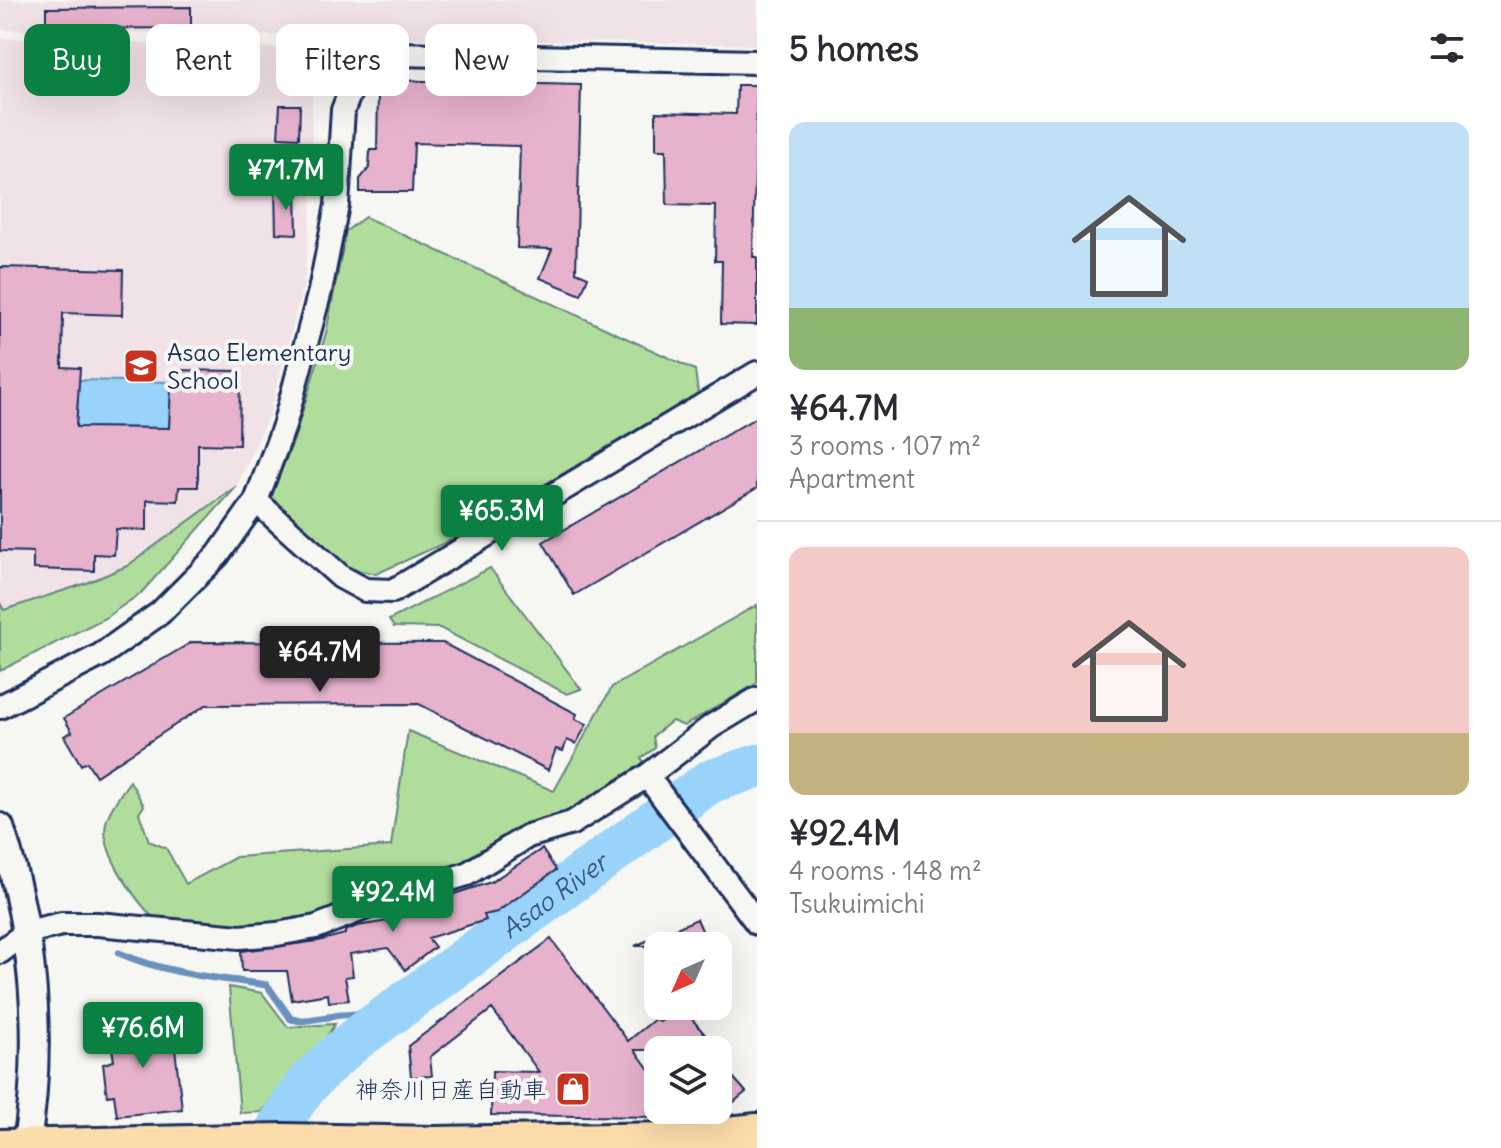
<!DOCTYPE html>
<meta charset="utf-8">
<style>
:root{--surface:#fff;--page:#f2f2f3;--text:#2b2b33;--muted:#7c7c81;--line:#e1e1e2;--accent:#0b8043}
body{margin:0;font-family:Delius,"Klee One",sans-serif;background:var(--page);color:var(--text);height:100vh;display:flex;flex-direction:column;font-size:30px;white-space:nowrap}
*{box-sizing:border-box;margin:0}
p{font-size:26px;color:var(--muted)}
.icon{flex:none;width:44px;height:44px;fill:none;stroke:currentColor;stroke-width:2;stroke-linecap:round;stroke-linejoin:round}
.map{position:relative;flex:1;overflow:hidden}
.panel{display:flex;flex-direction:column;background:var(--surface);width:744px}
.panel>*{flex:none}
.guide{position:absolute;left:24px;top:24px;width:612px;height:72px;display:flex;gap:16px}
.needle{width:52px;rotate:225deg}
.fabs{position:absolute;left:644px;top:932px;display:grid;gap:16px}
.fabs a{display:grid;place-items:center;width:88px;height:88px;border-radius:16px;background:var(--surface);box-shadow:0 8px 32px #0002;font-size:40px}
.price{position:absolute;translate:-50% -68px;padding:0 18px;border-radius:8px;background:var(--accent);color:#fff;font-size:26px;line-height:52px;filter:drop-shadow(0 2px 4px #0008)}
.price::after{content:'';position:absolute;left:50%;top:48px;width:24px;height:18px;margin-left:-12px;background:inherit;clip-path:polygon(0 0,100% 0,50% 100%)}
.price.current{background:#222;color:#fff}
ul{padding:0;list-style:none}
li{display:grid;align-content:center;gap:16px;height:424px;padding:0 32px}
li+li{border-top:2px solid var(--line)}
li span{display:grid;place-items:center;height:248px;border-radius:16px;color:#555}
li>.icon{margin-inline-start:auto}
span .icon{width:144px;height:144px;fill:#fffc;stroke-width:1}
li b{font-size:34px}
h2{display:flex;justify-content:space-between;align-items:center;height:96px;padding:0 32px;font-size:34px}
.chip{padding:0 28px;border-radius:16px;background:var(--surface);box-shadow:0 8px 32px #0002;font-size:28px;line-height:72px}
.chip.current{background:var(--accent);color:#fff}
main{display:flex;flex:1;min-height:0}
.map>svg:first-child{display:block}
.built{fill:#f1e2e7}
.green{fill:#b1dd9c;stroke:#66867d;stroke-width:2}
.water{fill:#9ad3fa;stroke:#6791bc;stroke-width:2}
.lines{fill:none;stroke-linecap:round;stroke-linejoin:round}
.stream{stroke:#6791bc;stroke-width:7}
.river{stroke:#9ad3fa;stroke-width:44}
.building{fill:#e6b2cc;stroke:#1b2f5e;stroke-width:2}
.minor-casing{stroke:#1b2f5e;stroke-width:28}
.tertiary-casing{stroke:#1b2f5e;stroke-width:32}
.primary-casing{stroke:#1b2f5e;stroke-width:40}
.minor{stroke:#f6f6f2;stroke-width:22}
.tertiary{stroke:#f6f6f2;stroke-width:26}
.primary{stroke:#fddcac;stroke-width:34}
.labels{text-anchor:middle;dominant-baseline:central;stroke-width:8;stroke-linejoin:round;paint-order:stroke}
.poi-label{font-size:24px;fill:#1b2f5e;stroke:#f6f6f2;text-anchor:start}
.water-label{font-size:26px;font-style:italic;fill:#3b5885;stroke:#f6f6f2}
</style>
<main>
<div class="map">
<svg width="757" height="1148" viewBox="0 0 757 1148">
<rect width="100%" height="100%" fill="#f6f6f2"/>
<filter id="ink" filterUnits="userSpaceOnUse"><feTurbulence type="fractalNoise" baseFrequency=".0125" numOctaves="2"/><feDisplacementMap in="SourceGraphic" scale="16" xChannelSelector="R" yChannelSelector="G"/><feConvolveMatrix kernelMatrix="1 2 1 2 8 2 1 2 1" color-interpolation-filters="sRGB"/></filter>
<g filter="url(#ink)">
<path class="built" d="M 0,0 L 757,0 L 757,45 L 0,30 Z
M 0,38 L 312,49 L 312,199 L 304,284 L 269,415 L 237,486 L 141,593 L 105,618 L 0,671 Z"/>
<path class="green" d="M 331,34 L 381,37 C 353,51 345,60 329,88 Z
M 365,217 L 695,370 L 698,393 L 453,539 L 376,574 L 349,568 L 274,510 L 270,497 L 294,440 L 326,333 L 346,231 Z
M 237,486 L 141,593 L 105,618 L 0,671 L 0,603 L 4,610 L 87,583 L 127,566 Z
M 490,568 L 581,689 L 567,694 L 440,628 L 394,627 L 389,620 Z
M 757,605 L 757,683 L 684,726 L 672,721 L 653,736 L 655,748 L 641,758 L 646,764 L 568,812 L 521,829 L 481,858 L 447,872 L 383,889 L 381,899 L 282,927 L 159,924 C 138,903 96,849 107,819 C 112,805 122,792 130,781 L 144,806 L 139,813 L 149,841 L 166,848 L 186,884 L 236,857 L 391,846 L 408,731 L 554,791 L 612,687 Z
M 229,987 L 262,993 L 288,1027 L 335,1024 L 325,1039 L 291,1071 L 262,1112 L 240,1113 Z"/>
<path class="water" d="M 79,380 L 171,382 L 169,428 L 76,427 Z"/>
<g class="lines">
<path class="stream" d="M 119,953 C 167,974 216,978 267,985 L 291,1019 L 301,1021 L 341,1015 L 391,1012"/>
<path class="river" id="s1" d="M 268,1148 C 294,1095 310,1077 356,1039 L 709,782 L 757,766"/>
</g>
<path class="building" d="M 191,7 L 191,28 L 46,29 L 46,8 Z
M 388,80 L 581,85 L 576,272 L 588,277 L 581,295 L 540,278 L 552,249 L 517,248 L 520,146 L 414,143 L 412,192 L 360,192 L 360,179 L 369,168 L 370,150 L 377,150 L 378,92 L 388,93 Z
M 737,85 L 757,85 L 753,257 L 757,257 L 757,325 L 721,324 L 722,261 L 715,261 L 716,206 L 667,205 L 666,150 L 656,150 L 656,112 L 736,114 Z
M 280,105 L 300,105 L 299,138 L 278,137 Z
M 275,190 L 296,190 L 297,234 L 276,233 Z
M 0,267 L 123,270 L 122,315 L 63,313 L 62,367 L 80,368 L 76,427 L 169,428 L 172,370 L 240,371 L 239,445 L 198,444 L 198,487 L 179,487 L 178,501 L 147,500 L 147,530 L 116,529 L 114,555 L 94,554 L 94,571 L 33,569 L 33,552 L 0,551 Z
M 757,417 L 757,488 L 574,595 L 543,542 Z
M 192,642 L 443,643 L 577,714 L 575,719 L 587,724 L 576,744 L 567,740 L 563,751 L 556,749 L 548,770 L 419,704 L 206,705 L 96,776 L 87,762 L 81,765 L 64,736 L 72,732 L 64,718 Z
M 542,849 L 556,870 L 497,912 L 484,915 L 486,920 L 428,938 L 435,947 L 405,970 L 388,948 L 350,954 L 353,976 L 345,977 L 349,1000 L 329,1002 L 328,994 L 292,1000 L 287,971 L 242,971 L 241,951 L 318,941 L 345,934 L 345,931 L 357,926 L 388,921 L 386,916 L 491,882 Z
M 697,919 L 709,946 L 635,946 Z
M 551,939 L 628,1041 L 656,1018 L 660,1022 L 681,1006 L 718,1050 L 635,1050 L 658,1082 L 658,1117 L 491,1115 L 492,1071 L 539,1072 L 492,1009 L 430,1057 L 432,1076 L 411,1077 L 408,1046 Z
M 172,1022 L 182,1109 L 117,1116 L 114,1095 L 107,1096 L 103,1064 L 114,1061 L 109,1029 Z
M 718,1060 L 746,1092 L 718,1115 Z"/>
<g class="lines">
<defs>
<path id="minor" d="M 256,501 L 341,577 L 365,590 L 393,591 L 757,373
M 0,707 L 101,655 L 160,613 L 218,555 L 256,501 L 284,426 L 320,291 L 337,205 L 343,110 L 354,82 L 375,62 L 397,54 L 757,62
M 647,776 L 757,923
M 0,952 L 27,932 L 62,924 L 97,924 L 240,937 L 277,934 L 316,927 L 393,897 L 467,874 L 528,836 L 572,823 L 647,776 L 712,726 L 757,699"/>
<path id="tertiary" d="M 0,827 C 34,930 44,1041 26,1148"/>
<path id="primary" d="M 0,1147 L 284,1141 L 435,1144 L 671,1140 L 757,1131"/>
</defs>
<use href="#minor" class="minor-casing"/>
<use href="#tertiary" class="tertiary-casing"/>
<use href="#primary" class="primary-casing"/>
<use href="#minor" class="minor"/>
<use href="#tertiary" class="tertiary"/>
<use href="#primary" class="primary"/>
</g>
</g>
<defs>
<symbol id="school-square" viewBox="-11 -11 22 22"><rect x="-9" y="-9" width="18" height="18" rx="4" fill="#c8321e" stroke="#f6f6f2"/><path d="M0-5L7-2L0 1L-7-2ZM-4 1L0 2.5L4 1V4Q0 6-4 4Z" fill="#fff"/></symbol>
<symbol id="shop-square" viewBox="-11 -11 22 22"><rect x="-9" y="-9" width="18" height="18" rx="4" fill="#c8321e" stroke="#f6f6f2"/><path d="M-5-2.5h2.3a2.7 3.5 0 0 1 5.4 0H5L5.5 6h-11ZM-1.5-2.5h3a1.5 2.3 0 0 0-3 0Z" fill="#fff"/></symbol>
</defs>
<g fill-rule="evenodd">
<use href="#school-square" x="121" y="346" width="40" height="40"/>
<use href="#shop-square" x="553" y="1069" width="40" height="40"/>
</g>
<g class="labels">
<g class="poi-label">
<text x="167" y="352">Asao Elementary<tspan x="167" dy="28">School</tspan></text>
<text x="547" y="1089" text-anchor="end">神奈川日産自動車</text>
</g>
<g class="water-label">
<text stroke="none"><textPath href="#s1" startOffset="386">Asao River</textPath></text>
</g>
</g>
</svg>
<div class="fabs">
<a><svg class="needle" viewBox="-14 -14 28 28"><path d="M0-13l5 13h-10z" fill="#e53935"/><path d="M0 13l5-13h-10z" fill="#7c7c81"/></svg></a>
<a><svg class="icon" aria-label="layers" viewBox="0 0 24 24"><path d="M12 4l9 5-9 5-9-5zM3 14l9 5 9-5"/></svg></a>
</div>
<b class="price" style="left:286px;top:212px">¥71.7M</b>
<b class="price" style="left:502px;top:553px">¥65.3M</b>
<b class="price current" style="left:320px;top:694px">¥64.7M</b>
<b class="price" style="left:393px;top:934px">¥92.4M</b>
<b class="price" style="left:143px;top:1070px">¥76.6M</b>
<div class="guide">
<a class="chip current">Buy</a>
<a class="chip">Rent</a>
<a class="chip">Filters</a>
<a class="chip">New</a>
</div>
</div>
<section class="panel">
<h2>5 homes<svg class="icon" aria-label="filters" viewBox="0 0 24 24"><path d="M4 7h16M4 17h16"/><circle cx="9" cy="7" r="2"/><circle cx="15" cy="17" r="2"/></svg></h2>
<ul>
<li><span style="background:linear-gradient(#bfe0f5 75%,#8fb573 0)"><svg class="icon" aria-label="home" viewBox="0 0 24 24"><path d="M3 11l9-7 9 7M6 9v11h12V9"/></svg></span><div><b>¥64.7M</b><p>3 rooms · 107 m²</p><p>Apartment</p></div></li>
<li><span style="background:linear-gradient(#f6c9c9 75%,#c2b280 0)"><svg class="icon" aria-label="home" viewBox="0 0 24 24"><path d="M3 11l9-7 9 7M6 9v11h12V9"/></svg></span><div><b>¥92.4M</b><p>4 rooms · 148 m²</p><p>Tsukuimichi</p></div></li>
</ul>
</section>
</main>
